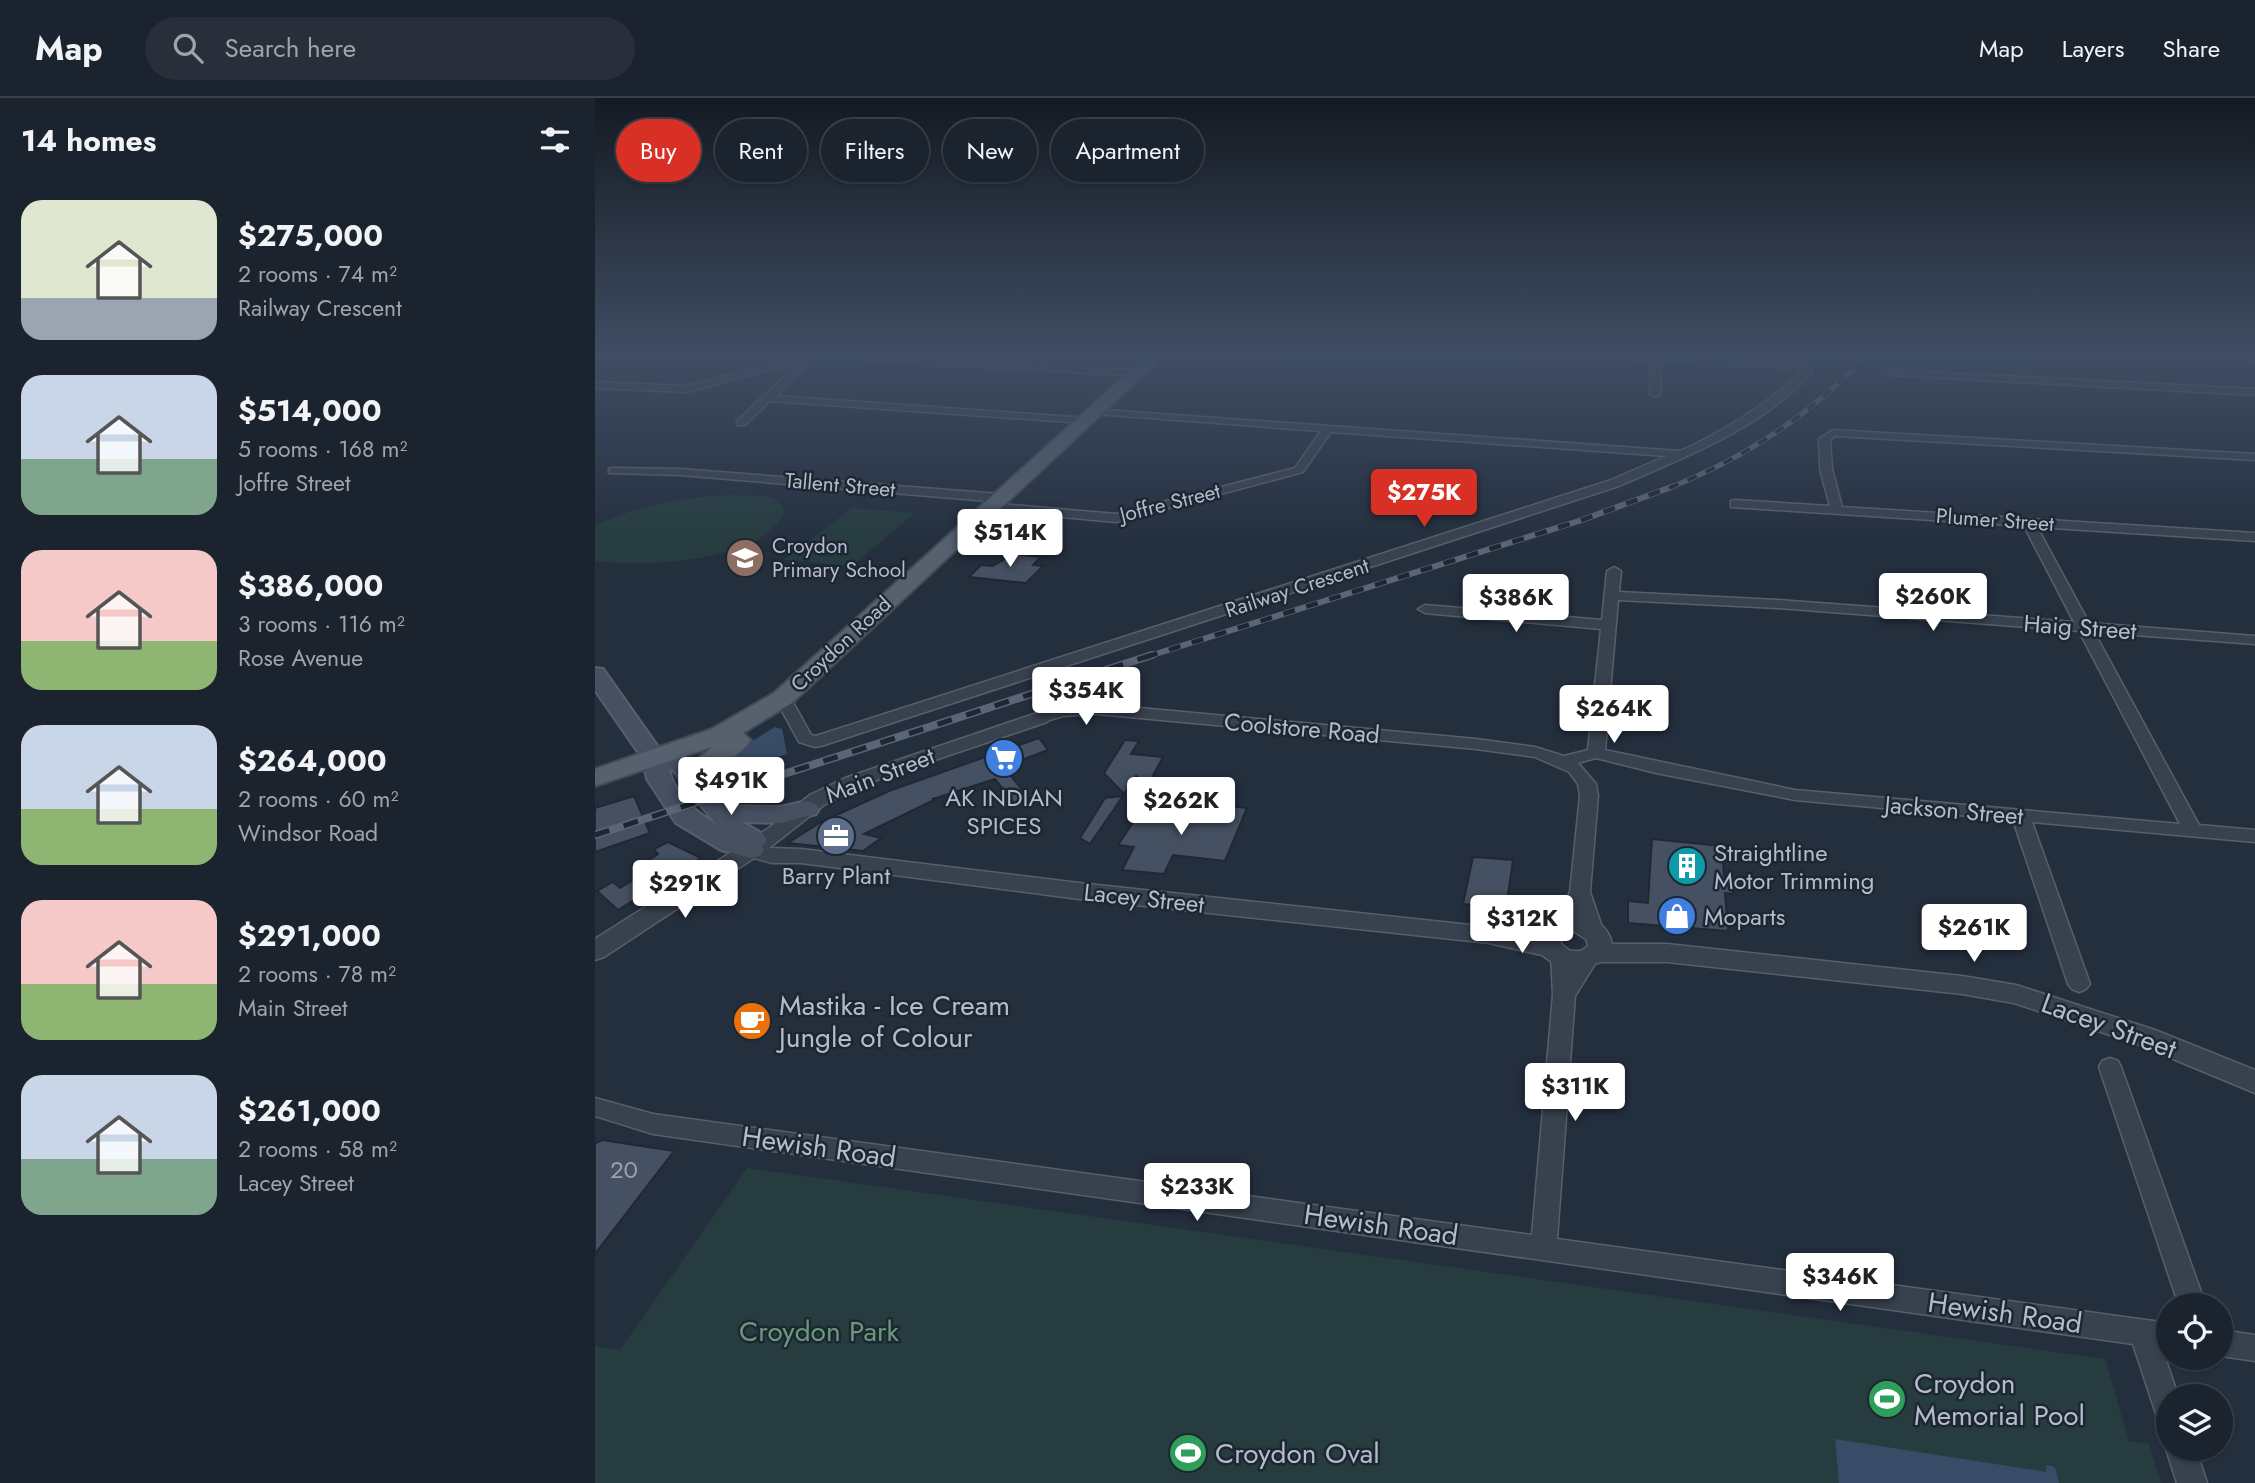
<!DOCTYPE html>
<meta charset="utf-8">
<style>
:root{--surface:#1b232e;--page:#282f3a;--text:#f1f3f6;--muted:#a0a4aa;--line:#39404a;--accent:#d93025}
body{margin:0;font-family:Jost,sans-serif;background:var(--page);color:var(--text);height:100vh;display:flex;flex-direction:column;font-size:26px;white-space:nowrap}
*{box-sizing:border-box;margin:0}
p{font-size:23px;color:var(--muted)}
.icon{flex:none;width:38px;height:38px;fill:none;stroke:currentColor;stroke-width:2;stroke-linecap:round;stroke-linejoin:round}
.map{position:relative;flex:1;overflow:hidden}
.drawer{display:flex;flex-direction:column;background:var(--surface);width:595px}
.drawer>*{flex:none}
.top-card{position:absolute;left:21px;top:21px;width:665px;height:63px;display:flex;gap:14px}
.tools{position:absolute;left:1561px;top:1195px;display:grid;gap:14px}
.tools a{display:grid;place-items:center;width:77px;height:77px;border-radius:50%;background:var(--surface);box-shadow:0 2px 5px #0004,0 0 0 2px var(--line);font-size:35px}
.price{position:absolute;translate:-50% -60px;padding:0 16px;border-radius:7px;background:#fff;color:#222;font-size:23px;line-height:46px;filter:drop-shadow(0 2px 4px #0008)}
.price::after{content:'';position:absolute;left:50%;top:42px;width:21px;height:16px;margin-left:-10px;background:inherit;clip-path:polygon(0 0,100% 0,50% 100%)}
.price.current{background:var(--accent);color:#fff}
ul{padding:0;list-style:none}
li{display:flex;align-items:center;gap:21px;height:175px;padding:0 21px}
li span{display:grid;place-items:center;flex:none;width:196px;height:140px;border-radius:21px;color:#555}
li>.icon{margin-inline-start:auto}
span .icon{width:84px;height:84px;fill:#fffc;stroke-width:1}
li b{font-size:30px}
h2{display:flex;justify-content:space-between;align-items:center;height:84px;padding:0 21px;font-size:30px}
.tag{padding:0 24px;border-radius:32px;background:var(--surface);box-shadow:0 2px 5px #0004,0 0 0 2px var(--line);font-size:24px;line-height:63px}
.tag.current{background:var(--accent);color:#fff}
header{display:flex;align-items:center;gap:42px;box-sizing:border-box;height:98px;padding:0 35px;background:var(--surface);border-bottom:2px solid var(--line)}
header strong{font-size:33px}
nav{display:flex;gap:38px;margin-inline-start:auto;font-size:24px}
.search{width:490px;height:63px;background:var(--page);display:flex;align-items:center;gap:18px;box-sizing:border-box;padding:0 24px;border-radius:38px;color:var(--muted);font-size:26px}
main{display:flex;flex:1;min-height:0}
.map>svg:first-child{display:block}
.green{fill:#263c3f}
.water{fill:#394c67}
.building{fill:#455162;stroke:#1f2835;stroke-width:2}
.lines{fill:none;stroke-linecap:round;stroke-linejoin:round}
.minor-casing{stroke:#565f6c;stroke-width:3}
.tertiary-casing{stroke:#565f6c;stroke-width:3}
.secondary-casing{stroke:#565f6c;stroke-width:4}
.primary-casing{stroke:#414a57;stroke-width:4}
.minor{fill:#38414e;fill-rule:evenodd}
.tertiary{fill:#38414e;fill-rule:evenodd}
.secondary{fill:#465061;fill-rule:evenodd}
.primary{fill:#56606e;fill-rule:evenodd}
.rail-far2-casing{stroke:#5a6575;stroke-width:5}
.rail-far1-casing{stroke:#5a6575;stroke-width:6}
.rail-casing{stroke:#5a6575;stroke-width:8}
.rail-far2{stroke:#1d2633;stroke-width:3.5;stroke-dasharray:10;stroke-linecap:butt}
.rail-far1{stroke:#1d2633;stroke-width:4.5;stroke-dasharray:12;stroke-linecap:butt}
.rail{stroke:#1d2633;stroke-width:5;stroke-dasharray:15;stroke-linecap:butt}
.labels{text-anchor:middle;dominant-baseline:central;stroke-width:5;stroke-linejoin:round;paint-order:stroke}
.far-street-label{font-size:21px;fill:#b4bcc9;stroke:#1d2633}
.far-poi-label{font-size:21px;fill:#b4bcc9;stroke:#1d2633;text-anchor:start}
.street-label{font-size:24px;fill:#b4bcc9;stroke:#1d2633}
.poi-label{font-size:24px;fill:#b4bcc9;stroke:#1d2633}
.near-number-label{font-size:24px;fill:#98a1af}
.near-poi-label{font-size:28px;fill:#b4bcc9;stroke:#1d2633;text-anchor:start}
.near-street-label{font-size:28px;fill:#b4bcc9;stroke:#1d2633}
.near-park-label{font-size:28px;fill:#6b9a76;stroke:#1d2633}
</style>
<header>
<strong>Map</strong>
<div class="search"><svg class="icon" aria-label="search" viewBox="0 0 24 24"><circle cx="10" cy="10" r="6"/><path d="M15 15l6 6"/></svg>Search here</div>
<nav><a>Map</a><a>Layers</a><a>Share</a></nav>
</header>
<main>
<section class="drawer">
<h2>14 homes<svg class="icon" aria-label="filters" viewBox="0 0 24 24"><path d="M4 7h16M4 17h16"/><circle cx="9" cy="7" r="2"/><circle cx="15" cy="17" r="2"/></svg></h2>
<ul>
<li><span style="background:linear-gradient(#dfe7d0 70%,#9aa5b1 0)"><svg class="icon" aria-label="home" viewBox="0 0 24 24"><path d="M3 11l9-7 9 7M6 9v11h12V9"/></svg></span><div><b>$275,000</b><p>2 rooms · 74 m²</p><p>Railway Crescent</p></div></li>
<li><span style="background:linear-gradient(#c9d6e8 60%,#7fa58c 0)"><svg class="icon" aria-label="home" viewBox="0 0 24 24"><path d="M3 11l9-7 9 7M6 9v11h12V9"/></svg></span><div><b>$514,000</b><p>5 rooms · 168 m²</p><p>Joffre Street</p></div></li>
<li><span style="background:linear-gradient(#f6c9c9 65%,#8fb573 0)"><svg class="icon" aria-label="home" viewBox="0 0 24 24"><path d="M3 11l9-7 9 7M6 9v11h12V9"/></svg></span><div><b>$386,000</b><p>3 rooms · 116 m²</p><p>Rose Avenue</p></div></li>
<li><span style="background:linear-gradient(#c9d6e8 60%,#8fb573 0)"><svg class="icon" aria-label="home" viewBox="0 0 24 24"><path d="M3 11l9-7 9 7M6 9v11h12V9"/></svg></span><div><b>$264,000</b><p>2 rooms · 60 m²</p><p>Windsor Road</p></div></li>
<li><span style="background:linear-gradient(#f6c9c9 60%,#8fb573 0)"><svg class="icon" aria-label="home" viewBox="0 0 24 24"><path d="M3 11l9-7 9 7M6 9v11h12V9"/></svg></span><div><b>$291,000</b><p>2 rooms · 78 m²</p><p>Main Street</p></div></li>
<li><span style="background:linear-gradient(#c9d6e8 60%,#7fa58c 0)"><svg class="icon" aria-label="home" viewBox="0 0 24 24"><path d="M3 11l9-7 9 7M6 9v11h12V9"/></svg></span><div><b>$261,000</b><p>2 rooms · 58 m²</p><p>Lacey Street</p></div></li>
</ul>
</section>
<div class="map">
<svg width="1660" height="1385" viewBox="0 0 1660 1385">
<rect width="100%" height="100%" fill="#242f3e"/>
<path class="green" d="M 1252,255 L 1261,257 L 1249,269 L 1016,256 Z
M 136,397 L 167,398 L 177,400 L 187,407 L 190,414 C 164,467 49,469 0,463 L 0,428 C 43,407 89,399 136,397 Z
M 257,410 L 320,415 L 257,468 L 189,462 Z
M 152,1070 L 1510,1261 L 1534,1343 L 1554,1346 L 1566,1385 L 0,1385 L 0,1248 L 25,1252 Z"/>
<path class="water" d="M 180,629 L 187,631 L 192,656 L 151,669 L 140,658 L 141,653 Z
M 1240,1341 L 1451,1374 L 1451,1367 L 1460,1369 L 1464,1385 L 1244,1385 Z"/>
<path class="building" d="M 418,456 L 446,459 L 438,467 L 448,468 L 431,485 L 374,479 L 386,467 L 398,468 Z
M 444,640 L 453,652 L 421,664 L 424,668 L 411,672 L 433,699 L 419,705 L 400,681 L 338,701 L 339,702 L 269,736 L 286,740 L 268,753 L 193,745 L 226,724 L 294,693 Z
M 530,642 L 544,643 L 536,656 L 568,659 L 553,687 L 541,678 L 529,696 L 509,675 Z
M 39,698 L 55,735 L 0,754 L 0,710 Z
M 528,698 L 495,746 L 485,740 L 510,700 Z
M 607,705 L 652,710 L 630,763 L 578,757 L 569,776 L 527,772 L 539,749 L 523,747 L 545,714 L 601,719 Z
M 1057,741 L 1127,748 L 1129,779 L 1137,780 L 1138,796 L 1130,795 L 1133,833 L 1033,825 L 1033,803 L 1053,805 Z
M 73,744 L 106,760 L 23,812 L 2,793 L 18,784 L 25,790 L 60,768 L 51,764 L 63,756 L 59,751 Z
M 878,759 L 918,762 L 911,810 L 868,806 Z
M 7,1042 L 79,1053 L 0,1156 L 0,1046 Z"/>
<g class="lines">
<defs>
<path id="minor" d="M 13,255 L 32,255 L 0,263 L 0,257 Z
M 218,255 L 541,272 L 546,275 L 541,278 L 225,259 L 217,261 L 181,298 L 493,320 L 493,324 L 489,325 L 175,303 L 150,327 L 142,327 L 142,323 L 205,264 L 92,294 L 0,290 L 0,284 L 92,288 Z
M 957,255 L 1015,255 L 1201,264 L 1214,268 L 1218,273 C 1168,330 1092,358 1024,388 L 226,648 L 220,649 L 204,644 L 180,600 L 182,597 L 194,597 L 216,637 L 221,638 L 1016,382 L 1071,358 L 736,334 L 708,374 L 521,424 L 390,412 L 388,409 L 394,405 L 521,416 L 700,370 L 726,333 L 500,316 L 495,313 L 496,311 L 1085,353 C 1130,333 1171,306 1208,273 L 1200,270 L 1066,263 L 1065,296 L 1060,299 L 1055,296 L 1056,263 L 962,258 Z
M 1298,272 L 1660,291 L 1660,297 L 1295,277 L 1293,275 Z
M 1238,332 L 1660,356 L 1660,362 L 1240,338 L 1235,342 L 1237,371 L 1247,409 L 1660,435 L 1660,443 L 1442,429 L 1494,525 L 1660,538 L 1660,546 L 1499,534 L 1604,727 L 1660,732 L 1660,744 L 1437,724 L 1495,886 L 1491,891 L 1484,894 L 1477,891 L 1473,886 L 1418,722 L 1200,702 L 1061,675 L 1001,660 L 983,665 L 1001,686 L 1003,698 L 995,794 L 1008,832 L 1005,837 L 991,837 L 983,818 L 976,831 L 962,831 L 959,826 L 975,794 L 985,698 L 983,686 L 974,674 L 940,659 L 881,651 L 501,616 L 468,618 L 445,625 L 437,620 L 439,617 L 466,608 L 501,606 L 881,641 L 940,649 L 969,658 L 993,652 L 1006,531 L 830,515 L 823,511 L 830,507 L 1007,522 L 1012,473 L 1019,469 L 1026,473 L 1024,494 L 1182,502 L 1479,524 L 1429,428 L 1136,409 L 1136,403 L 1140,402 L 1235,408 L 1225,371 L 1224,341 ZM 1023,502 L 1182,510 L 1484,533 L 1585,726 L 1200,692 L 1010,652 Z
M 18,370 L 85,371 L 405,396 L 411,400 L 405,404 L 85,377 L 14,375 L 14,371 Z
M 966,852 L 973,854 L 977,868 C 984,858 987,852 1000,856 L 1003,861 L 980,898 L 962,1141 L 1573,1225 L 1573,1251 L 1567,1250 L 1583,1298 L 1573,1298 L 1573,1326 L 1563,1322 L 1538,1246 L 58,1036 L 0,1018 L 0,1000 L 58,1016 L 937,1137 L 958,897 L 956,859 L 959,854 Z
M 1515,960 L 1523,963 L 1526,969 L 1611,1208 L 1584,1208 L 1504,969 L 1507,963 Z
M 1626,1232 L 1660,1237 L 1660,1263 L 1626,1258 Z
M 1573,1346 L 1573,1351 L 1601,1351 L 1612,1385 L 1582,1385 L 1571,1351 Z"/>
<path id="tertiary" d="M 445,614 L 455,620 L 452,624 L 264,688 L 229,707 L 174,750 L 206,751 L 484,785 L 894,829 L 941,838 C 957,811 1010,810 1017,846 L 1072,846 L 1367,878 L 1421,887 L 1560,932 L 1660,972 L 1660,995 L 1542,946 L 1419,905 L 1367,896 L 1072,864 L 1006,864 L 981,871 L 958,865 L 947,857 L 894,845 L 484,801 L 206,765 L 177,765 L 159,760 L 9,859 L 0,862 L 0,841 L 174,730 L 215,697 L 250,680 ZM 978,833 L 991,841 L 993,848 L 986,853 L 975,853 L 966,846 L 966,838 Z"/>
<path id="secondary" d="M 0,570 L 8,571 L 68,656 L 94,662 L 132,708 L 185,709 L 212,703 L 221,706 L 224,711 L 221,716 L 185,725 L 147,724 L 168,736 L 172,742 L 167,748 L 169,752 L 165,758 L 156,760 L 126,752 L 81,725 L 52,681 L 48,661 L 0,592 ZM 74,671 L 78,672 L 121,726 C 100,714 79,696 74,671 Z"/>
<path id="primary" d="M 555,255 L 572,255 L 197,605 L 148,635 L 156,642 L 152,648 C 134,662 111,690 86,684 L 82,678 L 117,649 L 0,688 L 0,671 L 117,631 L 179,595 Z
M 1644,255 L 1660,255 L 1660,267 L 1655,265 Z"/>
</defs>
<use href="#minor" class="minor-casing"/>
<use href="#tertiary" class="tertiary-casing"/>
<use href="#secondary" class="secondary-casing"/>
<use href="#primary" class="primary-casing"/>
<use href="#minor" class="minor"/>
<use href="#tertiary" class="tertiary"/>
<use href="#secondary" class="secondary"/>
<use href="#primary" class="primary"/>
<defs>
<path id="rail-far2" d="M 1074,390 C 1156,357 1214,317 1275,255"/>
<path id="rail-far1" d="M 551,559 L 987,422 L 1079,388"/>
<path id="rail" d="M 0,737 L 557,557"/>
</defs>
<use href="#rail-far2" class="rail-far2-casing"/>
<use href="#rail-far1" class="rail-far1-casing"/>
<use href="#rail" class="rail-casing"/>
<use href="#rail-far2" class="rail-far2"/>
<use href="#rail-far1" class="rail-far1"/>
<use href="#rail" class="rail"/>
</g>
<linearGradient id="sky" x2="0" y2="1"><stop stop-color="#141a22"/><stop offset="0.57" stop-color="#3f4d63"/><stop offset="1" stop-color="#3f4d63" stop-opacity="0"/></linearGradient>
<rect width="1660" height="449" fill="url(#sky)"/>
<defs>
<symbol id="school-disc" viewBox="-11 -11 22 22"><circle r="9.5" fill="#8d6e63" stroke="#1d2633"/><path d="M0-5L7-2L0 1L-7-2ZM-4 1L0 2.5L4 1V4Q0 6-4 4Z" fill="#fff"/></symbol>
<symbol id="supermarket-disc" viewBox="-11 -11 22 22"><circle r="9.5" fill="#3f7fe0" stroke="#1d2633"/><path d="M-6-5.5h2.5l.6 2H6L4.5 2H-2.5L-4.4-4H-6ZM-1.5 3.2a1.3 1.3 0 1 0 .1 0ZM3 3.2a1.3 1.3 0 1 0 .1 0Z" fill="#fff"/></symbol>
<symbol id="office-disc" viewBox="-11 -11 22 22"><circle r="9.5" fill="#5c6f8a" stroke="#1d2633"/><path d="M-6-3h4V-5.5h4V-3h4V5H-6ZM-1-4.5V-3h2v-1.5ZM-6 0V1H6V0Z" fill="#fff"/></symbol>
<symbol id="building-disc" viewBox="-11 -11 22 22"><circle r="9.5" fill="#0f9aa8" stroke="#1d2633"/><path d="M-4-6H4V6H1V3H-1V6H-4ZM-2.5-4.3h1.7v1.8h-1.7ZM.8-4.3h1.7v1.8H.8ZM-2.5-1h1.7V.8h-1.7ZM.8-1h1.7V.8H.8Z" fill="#fff"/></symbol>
<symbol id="shop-disc" viewBox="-11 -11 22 22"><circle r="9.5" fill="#3f7fe0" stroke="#1d2633"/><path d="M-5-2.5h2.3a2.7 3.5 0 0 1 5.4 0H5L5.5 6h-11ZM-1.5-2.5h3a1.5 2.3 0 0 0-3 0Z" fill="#fff"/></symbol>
<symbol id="cafe-disc" viewBox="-11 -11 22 22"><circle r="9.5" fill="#e8710a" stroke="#1d2633"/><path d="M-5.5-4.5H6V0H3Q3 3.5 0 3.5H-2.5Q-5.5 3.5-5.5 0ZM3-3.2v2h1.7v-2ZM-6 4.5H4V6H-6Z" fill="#fff"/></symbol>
<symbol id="stadium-disc" viewBox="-11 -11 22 22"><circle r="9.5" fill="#2e9e5b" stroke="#1d2633"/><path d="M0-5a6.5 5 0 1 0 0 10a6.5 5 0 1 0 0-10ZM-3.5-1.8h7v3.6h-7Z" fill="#fff"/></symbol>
</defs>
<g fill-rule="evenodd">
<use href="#school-disc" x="128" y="438" width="44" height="44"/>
<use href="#supermarket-disc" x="387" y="638" width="44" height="44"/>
<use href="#office-disc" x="219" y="716" width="44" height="44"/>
<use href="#building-disc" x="1070" y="746" width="44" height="44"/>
<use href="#shop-disc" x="1060" y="796" width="44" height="44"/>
<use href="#cafe-disc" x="135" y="901" width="44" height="44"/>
<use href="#stadium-disc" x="1270" y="1279" width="44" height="44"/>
<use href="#stadium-disc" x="571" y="1333" width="44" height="44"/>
</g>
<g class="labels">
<g class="far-street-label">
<text transform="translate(245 387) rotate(5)">Tallent Street</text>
<text transform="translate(575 405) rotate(-14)">Joffre Street</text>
<text transform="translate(1400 422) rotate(4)">Plumer Street</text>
<text transform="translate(702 490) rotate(-18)">Railway Crescent</text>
<text transform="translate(246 546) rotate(-43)">Croydon Road</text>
</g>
<g class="far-poi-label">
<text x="177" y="448">Croydon<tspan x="177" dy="24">Primary School</tspan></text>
</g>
<g class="street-label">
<text transform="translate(1485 529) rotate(4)">Haig Street</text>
<text transform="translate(707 630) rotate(5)">Coolstore Road</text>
<text transform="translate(285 677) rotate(-21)">Main Street</text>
<text transform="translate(1359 712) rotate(5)">Jackson Street</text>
<text transform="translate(549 800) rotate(6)">Lacey Street</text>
</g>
<g class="poi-label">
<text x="409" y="699">AK INDIAN<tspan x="409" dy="28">SPICES</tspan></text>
<text x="1119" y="754" text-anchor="start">Straightline<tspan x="1119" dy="28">Motor Trimming</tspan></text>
<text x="241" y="777">Barry Plant</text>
<text x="1109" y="818" text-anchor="start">Moparts</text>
</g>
<g class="near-number-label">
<text x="29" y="1071">20</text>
</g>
<g class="near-poi-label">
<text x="184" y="907">Mastika - Ice Cream<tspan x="184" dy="32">Jungle of Colour</tspan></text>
<text x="1319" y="1285">Croydon<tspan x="1319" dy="32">Memorial Pool</tspan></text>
<text x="620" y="1355">Croydon Oval</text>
</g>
<g class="near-street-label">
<text transform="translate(1514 928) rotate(20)">Lacey Street</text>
<text transform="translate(224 1049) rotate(8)">Hewish Road</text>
<text transform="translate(786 1127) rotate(8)">Hewish Road</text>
<text transform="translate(1410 1215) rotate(8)">Hewish Road</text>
</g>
<g class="near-park-label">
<text x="224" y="1233">Croydon Park</text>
</g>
</g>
</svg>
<div class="tools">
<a><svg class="icon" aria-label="locate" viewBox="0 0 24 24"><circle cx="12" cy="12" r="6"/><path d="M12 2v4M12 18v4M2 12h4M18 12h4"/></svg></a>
<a><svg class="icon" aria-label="layers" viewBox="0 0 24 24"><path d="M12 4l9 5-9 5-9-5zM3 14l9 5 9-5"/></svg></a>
</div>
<b class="price current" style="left:829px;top:431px">$275K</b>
<b class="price" style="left:415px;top:471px">$514K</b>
<b class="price" style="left:1338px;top:535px">$260K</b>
<b class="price" style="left:921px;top:536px">$386K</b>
<b class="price" style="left:491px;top:629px">$354K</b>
<b class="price" style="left:1019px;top:647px">$264K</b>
<b class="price" style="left:136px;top:719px">$491K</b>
<b class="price" style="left:586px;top:739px">$262K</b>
<b class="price" style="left:90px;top:822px">$291K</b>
<b class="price" style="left:927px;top:857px">$312K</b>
<b class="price" style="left:1379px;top:866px">$261K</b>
<b class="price" style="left:980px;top:1025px">$311K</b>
<b class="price" style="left:602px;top:1125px">$233K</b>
<b class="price" style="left:1245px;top:1215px">$346K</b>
<div class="top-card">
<a class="tag current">Buy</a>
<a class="tag">Rent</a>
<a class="tag">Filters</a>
<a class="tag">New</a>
<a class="tag">Apartment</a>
</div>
</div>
</main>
